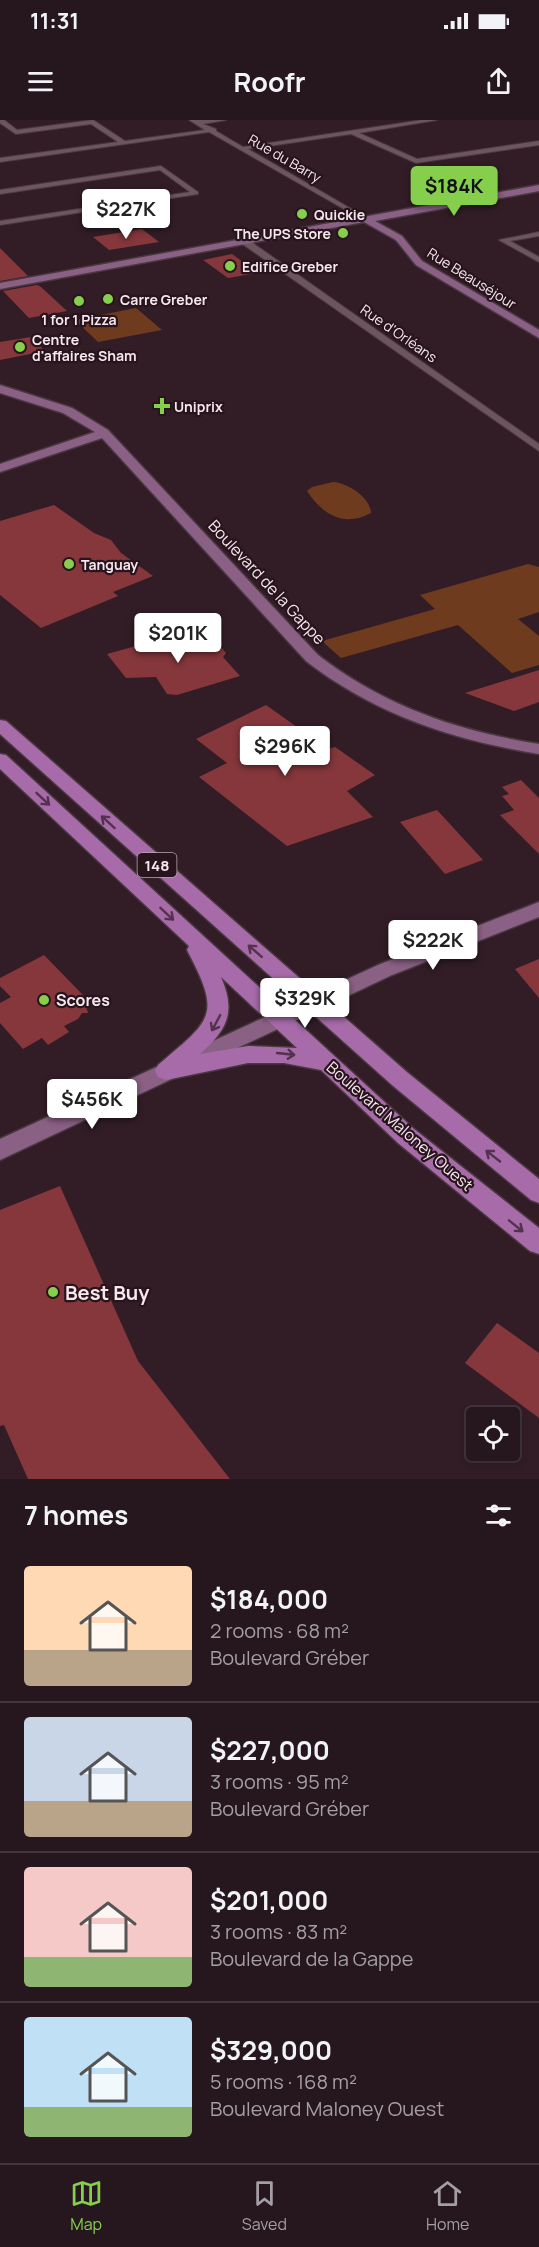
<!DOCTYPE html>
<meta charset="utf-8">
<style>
:root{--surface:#26161d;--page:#2e1f26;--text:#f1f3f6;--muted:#a49fa4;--line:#42353b;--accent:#85cf4d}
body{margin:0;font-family:Manrope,sans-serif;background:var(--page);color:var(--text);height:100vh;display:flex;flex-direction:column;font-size:22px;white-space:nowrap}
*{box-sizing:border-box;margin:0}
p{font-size:20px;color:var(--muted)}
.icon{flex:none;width:33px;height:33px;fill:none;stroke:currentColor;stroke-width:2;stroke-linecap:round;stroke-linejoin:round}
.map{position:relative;height:1359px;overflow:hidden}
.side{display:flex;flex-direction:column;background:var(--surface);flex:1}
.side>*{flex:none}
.buttons{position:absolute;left:466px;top:1287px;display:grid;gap:12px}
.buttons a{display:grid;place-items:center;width:54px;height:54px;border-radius:6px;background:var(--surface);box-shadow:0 3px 9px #0003,0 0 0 2px var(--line);font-size:30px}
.price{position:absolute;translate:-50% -51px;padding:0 14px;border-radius:6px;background:#fff;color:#222;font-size:20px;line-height:39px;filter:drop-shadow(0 2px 3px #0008)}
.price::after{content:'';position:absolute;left:50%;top:36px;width:18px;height:14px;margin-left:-9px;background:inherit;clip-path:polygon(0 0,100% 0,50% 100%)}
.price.current{background:var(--accent);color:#111}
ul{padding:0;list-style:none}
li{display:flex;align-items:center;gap:18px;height:150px;padding:0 24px}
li+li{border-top:2px solid var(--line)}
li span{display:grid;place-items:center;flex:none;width:168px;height:120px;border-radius:6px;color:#555}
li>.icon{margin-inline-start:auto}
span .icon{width:72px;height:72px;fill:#fffc;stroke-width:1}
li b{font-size:26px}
h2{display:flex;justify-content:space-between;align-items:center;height:72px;padding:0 24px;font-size:26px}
.status{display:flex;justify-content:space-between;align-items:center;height:42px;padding:0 30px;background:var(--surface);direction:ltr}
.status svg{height:16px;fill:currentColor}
header{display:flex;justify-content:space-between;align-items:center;height:78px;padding:0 24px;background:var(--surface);font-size:27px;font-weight:700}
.dock{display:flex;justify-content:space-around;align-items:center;height:84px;border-top:2px solid var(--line);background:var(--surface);font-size:16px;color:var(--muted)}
.dock a{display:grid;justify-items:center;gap:3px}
.dock .current{color:var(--accent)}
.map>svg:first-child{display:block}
.green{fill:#6f3b1f}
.building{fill:#85373b}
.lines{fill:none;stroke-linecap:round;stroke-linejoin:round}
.street-casing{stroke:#4a3841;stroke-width:2}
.secondary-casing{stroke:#4a3841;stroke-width:3}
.primary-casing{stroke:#4a3841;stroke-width:3}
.street{fill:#6d5560;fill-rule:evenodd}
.secondary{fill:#8a6085;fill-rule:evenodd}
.primary{fill:#a76baa;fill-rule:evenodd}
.oneway{stroke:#54324e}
.poi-dot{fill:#85cf4d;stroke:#28141d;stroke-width:2}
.labels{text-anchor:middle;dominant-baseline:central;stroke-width:4.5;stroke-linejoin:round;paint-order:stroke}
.far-street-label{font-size:14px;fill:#f6e7ed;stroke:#28141d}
.far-poi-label{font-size:14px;font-weight:bold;fill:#f6e7ed;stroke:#28141d;text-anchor:start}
.shield{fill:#28141d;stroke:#b8a8af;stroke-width:1.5}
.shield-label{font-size:15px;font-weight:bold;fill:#f6e7ed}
.street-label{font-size:16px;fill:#f6e7ed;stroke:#28141d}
.poi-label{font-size:16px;font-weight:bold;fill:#f6e7ed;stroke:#28141d;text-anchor:start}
.near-poi-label{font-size:20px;font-weight:bold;fill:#f6e7ed;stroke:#28141d;text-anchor:start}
</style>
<div class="status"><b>11:31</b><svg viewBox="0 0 49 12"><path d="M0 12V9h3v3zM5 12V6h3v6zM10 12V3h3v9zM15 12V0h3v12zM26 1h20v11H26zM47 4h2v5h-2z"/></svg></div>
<header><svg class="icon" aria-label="menu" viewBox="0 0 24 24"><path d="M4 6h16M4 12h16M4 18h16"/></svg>Roofr<svg class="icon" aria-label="share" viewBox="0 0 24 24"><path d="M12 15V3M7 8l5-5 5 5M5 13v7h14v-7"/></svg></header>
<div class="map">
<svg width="539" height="1359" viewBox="0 0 539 1359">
<rect width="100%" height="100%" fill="#321d27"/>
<path class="green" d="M 136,188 L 162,210 L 98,222 L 75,200 Z
M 333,362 C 348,363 370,377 371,393 C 344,408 322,394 307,371 L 312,367 Z
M 528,444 L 539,447 L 539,492 L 518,499 L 539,516 L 539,545 L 512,553 L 458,505 L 341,538 L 322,521 L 435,489 L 420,475 Z"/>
<path class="building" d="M 142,109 L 159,122 L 109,130 L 93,117 Z
M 0,128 L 28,156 L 0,161 Z
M 232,134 L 258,153 L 228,158 L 203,140 Z
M 37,165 L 41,167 L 67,191 L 29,198 L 3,171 Z
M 31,217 L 45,231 L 0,240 L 0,222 Z
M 54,385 L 94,413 L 111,420 L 121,433 L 153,456 L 113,472 L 118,476 L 41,508 L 0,475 L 0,401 Z
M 201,513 L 211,515 L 226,533 L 223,537 L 240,556 L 177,575 L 167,574 L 156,557 L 126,558 L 107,534 L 136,526 L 147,529 Z
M 539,550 L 539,582 L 514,591 L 465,573 Z
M 266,585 L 328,629 L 335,627 L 375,655 L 347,671 L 373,697 L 287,726 L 199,657 L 227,643 L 196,619 Z
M 521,660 L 539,678 L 539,734 L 500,695 L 514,690 L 502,676 L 509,674 L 502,667 Z
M 437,690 L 483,740 L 445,754 L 400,702 Z
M 44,835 L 83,875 L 88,893 L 82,893 L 78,899 L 64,906 L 69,912 L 48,925 L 42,918 L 23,929 L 0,903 L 0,883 L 11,877 L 0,866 L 0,858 Z
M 539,839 L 539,878 L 515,849 Z
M 60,1066 L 138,1241 L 230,1359 L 28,1359 L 4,1305 L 0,1306 L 0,1090 Z
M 497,1203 L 539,1233 L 539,1298 L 465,1243 Z"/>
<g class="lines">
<defs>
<path id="street" d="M 0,0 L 4,0 L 17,10 L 93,0 L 125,21 L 205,10 L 189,0 L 226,0 L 203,4 L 216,9 L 216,11 L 243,27 L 422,0 L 437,0 L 359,13 L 417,39 L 539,21 L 539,25 L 416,43 L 351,14 L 248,29 L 367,98 L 365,101 L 209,12 L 0,42 L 0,38 L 118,22 L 91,4 L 16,14 L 0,3 Z
M 161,46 L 198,72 L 198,74 L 0,105 L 0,101 L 190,72 L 160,50 L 0,74 L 0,70 Z
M 539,112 L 539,116 L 510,121 L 539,137 L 539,142 L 499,120 Z
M 241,119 L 247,119 L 539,324 L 539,331 L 241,123 Z"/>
<path id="secondary" d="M 539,65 L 539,71 L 375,101 L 402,116 L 422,141 L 539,210 L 539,218 L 416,145 L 396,120 L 364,102 L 0,169 L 0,163 Z
M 0,265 L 72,288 L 108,310 L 318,535 C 384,586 457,611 539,624 L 539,634 C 453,620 376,595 306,541 L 102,318 L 0,352 L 0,344 L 95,312 L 63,293 L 0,273 Z
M 539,782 L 539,797 L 392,855 L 0,1040 L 0,1019 L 378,845 Z"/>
<path id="primary" d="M 0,600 L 6,601 L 408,953 L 539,1059 L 539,1083 L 531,1080 L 392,965 L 0,614 Z
M 0,634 L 6,635 L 414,1009 L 539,1108 L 539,1134 L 530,1131 L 398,1023 L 321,950 L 284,943 L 248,943 L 166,960 L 158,957 L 155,951 L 158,945 C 212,899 222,896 187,830 L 189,826 L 0,649 ZM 221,857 L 297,928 L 248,926 L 200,934 C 228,909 236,892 221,857 Z"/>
</defs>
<use href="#street" class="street-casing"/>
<use href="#secondary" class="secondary-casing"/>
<use href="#primary" class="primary-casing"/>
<use href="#street" class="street"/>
<use href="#secondary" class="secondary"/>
<use href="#primary" class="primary"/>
</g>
<defs><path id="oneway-shaft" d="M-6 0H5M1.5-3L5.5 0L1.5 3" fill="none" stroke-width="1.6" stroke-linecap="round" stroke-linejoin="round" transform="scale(1.5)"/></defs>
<g class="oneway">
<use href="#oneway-shaft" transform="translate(43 679) rotate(43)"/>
<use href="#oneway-shaft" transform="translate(108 702) rotate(-138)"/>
<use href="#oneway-shaft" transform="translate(167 794) rotate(43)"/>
<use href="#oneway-shaft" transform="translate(255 831) rotate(-139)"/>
<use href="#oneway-shaft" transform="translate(216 903) rotate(118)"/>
<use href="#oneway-shaft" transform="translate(286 934) rotate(6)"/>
<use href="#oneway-shaft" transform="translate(493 1036) rotate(-142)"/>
<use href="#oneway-shaft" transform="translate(516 1106) rotate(39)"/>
</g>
<g class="poi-dot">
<circle cx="302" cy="94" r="6"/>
<circle cx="343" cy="113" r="6"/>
<circle cx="230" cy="146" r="6"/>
<circle cx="108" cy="179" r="6"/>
<circle cx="79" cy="181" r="6"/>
<circle cx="20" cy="227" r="6"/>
<path d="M159 277h6v6h6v6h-6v6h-6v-6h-6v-6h6z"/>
<circle cx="69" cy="444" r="6"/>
<circle cx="44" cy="880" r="6"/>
<circle cx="53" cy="1172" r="6"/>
</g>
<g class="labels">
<g class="far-street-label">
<text transform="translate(285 38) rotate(30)">Rue du Barry</text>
<text transform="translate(472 158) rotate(32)">Rue Beauséjour</text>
<text transform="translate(399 213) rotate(35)">Rue d'Orléans</text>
</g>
<g class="far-poi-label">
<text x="314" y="94">Quickie</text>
<text x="331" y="113" text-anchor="end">The UPS Store</text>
<text x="242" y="146">Edifice Greber</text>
<text x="120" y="179">Carre Greber</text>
<text x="79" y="199" text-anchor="middle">1 for 1 Pizza</text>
<text x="32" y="219">Centre<tspan x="32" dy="16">d'affaires Sham</tspan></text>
<text x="174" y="286">Uniprix</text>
<text x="81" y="444">Tanguay</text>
</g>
<rect class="shield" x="137.5" y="733" width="39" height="24" rx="4.5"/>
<g class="shield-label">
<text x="157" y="745">148</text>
</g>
<g class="street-label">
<text transform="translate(267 462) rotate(47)">Boulevard de la Gappe</text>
<text transform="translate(400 1006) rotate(41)">Boulevard Maloney Ouest</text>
</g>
<g class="poi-label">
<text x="56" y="880">Scores</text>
</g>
<g class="near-poi-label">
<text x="65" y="1172">Best Buy</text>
</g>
</g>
</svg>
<div class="buttons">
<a><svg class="icon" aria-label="locate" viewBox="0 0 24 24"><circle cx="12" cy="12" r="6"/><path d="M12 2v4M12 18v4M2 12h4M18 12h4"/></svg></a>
</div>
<b class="price current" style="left:454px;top:97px">$184K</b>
<b class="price" style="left:126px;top:120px">$227K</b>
<b class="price" style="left:178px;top:544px">$201K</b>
<b class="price" style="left:285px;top:657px">$296K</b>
<b class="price" style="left:433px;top:851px">$222K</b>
<b class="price" style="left:305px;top:909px">$329K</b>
<b class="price" style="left:92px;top:1010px">$456K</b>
</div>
<section class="side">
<h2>7 homes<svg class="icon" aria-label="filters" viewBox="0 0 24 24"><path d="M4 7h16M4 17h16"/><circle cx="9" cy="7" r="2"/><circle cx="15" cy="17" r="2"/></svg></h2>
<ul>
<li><span style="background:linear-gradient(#ffd9b3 70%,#b9a48a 0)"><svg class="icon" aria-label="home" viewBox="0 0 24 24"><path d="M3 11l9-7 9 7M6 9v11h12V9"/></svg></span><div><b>$184,000</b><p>2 rooms · 68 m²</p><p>Boulevard Gréber</p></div></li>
<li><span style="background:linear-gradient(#c9d6e8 70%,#b9a48a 0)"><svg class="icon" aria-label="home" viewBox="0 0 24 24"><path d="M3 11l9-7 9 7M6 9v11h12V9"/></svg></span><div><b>$227,000</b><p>3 rooms · 95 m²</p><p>Boulevard Gréber</p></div></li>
<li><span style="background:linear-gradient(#f6c9c9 75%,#8fb573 0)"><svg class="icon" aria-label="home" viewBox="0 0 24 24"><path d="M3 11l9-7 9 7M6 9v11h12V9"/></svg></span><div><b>$201,000</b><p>3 rooms · 83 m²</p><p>Boulevard de la Gappe</p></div></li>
<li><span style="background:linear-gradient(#bfe0f5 75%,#8fb573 0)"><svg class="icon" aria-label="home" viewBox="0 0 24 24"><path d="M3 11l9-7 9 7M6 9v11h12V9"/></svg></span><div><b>$329,000</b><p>5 rooms · 168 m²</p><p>Boulevard Maloney Ouest</p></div></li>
</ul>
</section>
<nav class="dock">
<a class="current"><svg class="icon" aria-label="map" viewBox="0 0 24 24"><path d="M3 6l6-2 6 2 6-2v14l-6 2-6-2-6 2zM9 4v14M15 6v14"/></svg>Map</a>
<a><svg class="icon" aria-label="saved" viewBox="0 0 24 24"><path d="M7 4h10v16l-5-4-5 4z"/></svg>Saved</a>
<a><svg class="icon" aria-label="home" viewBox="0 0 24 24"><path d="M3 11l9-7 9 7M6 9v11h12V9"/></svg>Home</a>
</nav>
